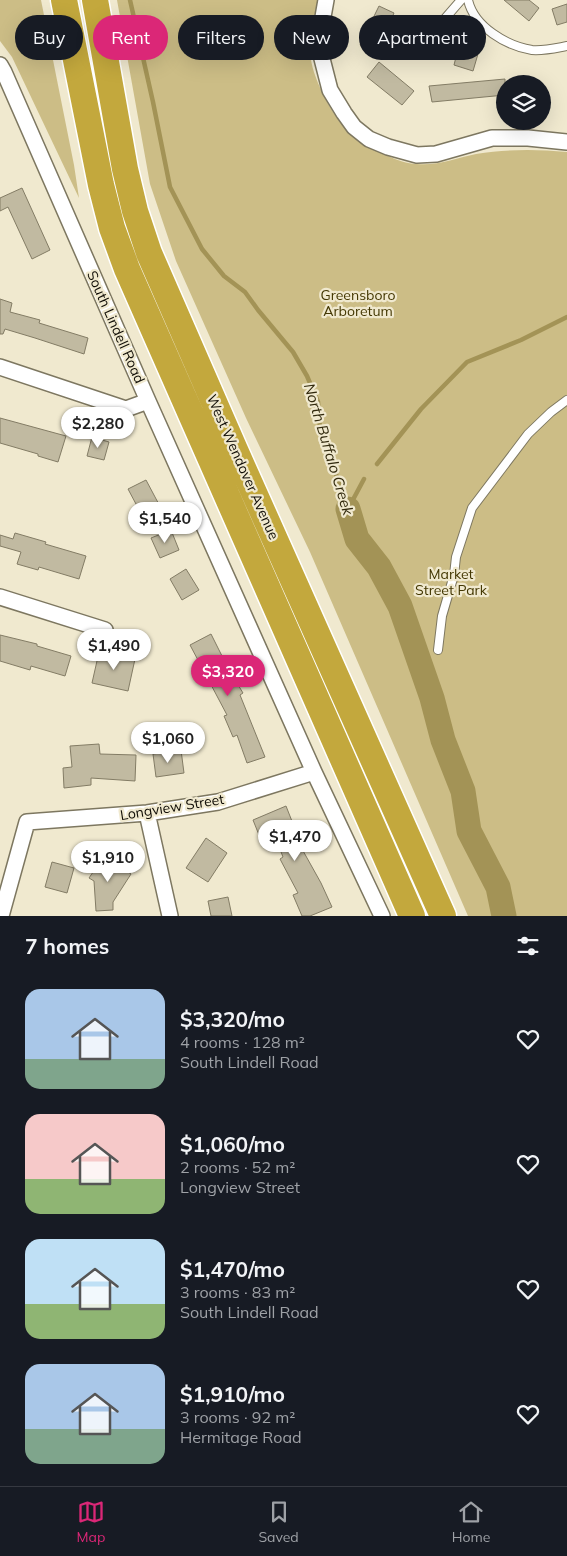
<!DOCTYPE html>
<meta charset="utf-8">
<style>
:root{--surface:#171b24;--page:#20242c;--text:#f1f3f6;--muted:#9ea1a6;--line:#363941;--accent:#db2777}
body{margin:0;font-family:Mulish,sans-serif;background:var(--page);color:var(--text);height:100vh;display:flex;flex-direction:column;font-size:19px;white-space:nowrap}
*{box-sizing:border-box;margin:0}
p{font-size:16px;color:var(--muted)}
.icon{flex:none;width:28px;height:28px;fill:none;stroke:currentColor;stroke-width:2;stroke-linecap:round;stroke-linejoin:round}
.map{position:relative;height:916px;overflow:hidden}
.sheet{display:flex;flex-direction:column;background:var(--surface);flex:1}
.sheet>*{flex:none}
.top-card{position:absolute;left:15px;top:15px;width:538px;height:45px;display:flex;gap:10px}
.buttons{position:absolute;left:496px;top:75px;display:grid;gap:10px}
.buttons a{display:grid;place-items:center;width:55px;height:55px;border-radius:50%;background:var(--surface);box-shadow:0 5px 20px #0002;font-size:25px}
.price{position:absolute;translate:-50% -42px;padding:0 11px;border-radius:18px;background:#fff;color:#222;font-size:16px;line-height:32px;filter:drop-shadow(0 1px 2px #0008)}
.price::after{content:'';position:absolute;left:50%;top:30px;width:15px;height:11px;margin-left:-8px;background:inherit;clip-path:polygon(0 0,100% 0,50% 100%)}
.price.on{background:var(--accent);color:#fff}
ul{padding:0;list-style:none}
li{display:flex;align-items:center;gap:15px;height:125px;padding:0 25px}
li span{display:grid;place-items:center;flex:none;width:140px;height:100px;border-radius:15px;color:#555}
li>.icon{margin-inline-start:auto}
span .icon{width:60px;height:60px;fill:#fffc;stroke-width:1}
li b{font-size:21px}
h2{display:flex;justify-content:space-between;align-items:center;height:60px;padding:0 25px;font-size:21px}
.chip{padding:0 18px;border-radius:22px;background:var(--surface);box-shadow:0 5px 20px #0002;font-size:18px;line-height:45px}
.chip.on{background:var(--accent);color:#fff}
.dock{display:flex;justify-content:space-around;align-items:center;height:70px;border-top:1px solid var(--line);background:var(--surface);font-size:14px;color:var(--muted)}
.dock a{display:grid;justify-items:center;gap:2px}
.dock .on{color:var(--accent)}
.map>svg:first-child{display:block}
.green{fill:#ccbd86}
.lines{fill:none;stroke-linecap:round;stroke-linejoin:round}
.stream{stroke:#a39356;stroke-width:4.5}
.river{stroke:#a39356;stroke-width:25}
.building{fill:#c1baa1;stroke:#837c65}
.service-casing{stroke:#7d7760;stroke-width:10}
.minor-casing{stroke:#7d7760;stroke-width:18}
.motorway-casing{stroke:#fff;stroke-width:29}
.service{stroke:#fff;stroke-width:8}
.minor{stroke:#fff;stroke-width:15}
.motorway{stroke:#c3a83d;stroke-width:26}
.labels{text-anchor:middle;dominant-baseline:central;stroke-width:4.5;stroke-linejoin:round;paint-order:stroke}
.park-label{font-size:14px;fill:#433702;stroke:#f0e9cf}
.street-label{font-size:14px;fill:#0f0c05;stroke:#f0e9cf}
.water-label{font-size:15px;font-style:italic;fill:#31290d;stroke:#f0e9cf}
</style>
<div class="map">
<svg width="567" height="916" viewBox="0 0 567 916">
<rect width="100%" height="100%" fill="#f0e9cf"/>
<path class="green" d="M 0,0 L 41,0 L 74,165 L 79,198 L 12,57 L 0,41 Z
M 117,0 L 318,0 C 315,11 309,42 310,52 C 311,66 316,79 322,92 C 337,124 355,142 388,156 C 397,160 407,164 417,164 C 437,166 457,158 476,154 C 507,149 536,149 567,152 L 567,916 L 468,916 L 310,552 L 246,418 L 176,261 L 150,184 Z"/>
<g class="lines">
<path class="stream" d="M 130,0 L 153,102 L 170,187 L 202,249 L 224,276 L 245,292 L 258,310 L 293,352 L 307,376 L 318,402 L 320,428 L 348,509
M 377,464 L 421,409 L 467,362 L 521,340 L 567,317
M 348,509 L 364,479"/>
<path class="river" d="M 348,509 L 357,539 L 379,567 L 400,606 L 432,698 L 443,740 L 463,791 L 469,831 L 498,887 L 504,916"/>
</g>
<path class="building" d="M 504,0 L 529,0 L 539,8 L 529,21 Z
M 567,4 L 567,22 L 557,25 L 552,9 Z
M 379,6 L 394,13 L 376,53 L 360,45 Z
M 460,41 L 480,47 L 473,71 L 454,65 Z
M 379,62 L 414,91 L 402,105 L 367,77 Z
M 505,79 L 505,95 L 432,102 L 429,86 Z
M 22,188 L 50,250 L 32,259 L 8,207 L 0,211 L 0,198 Z
M 0,299 L 12,303 L 10,312 L 40,320 L 39,323 L 88,338 L 84,354 L 35,338 L 5,329 L 3,334 L 0,334 Z
M 0,418 L 66,436 L 58,462 L 38,456 L 38,454 L 0,443 Z
M 92,437 L 109,442 L 104,460 L 87,456 Z
M 146,480 L 163,512 L 145,521 L 128,489 Z
M 171,530 L 179,550 L 160,558 L 151,538 Z
M 15,533 L 46,542 L 45,544 L 86,556 L 79,579 L 39,567 L 38,570 L 17,564 L 21,552 L 0,546 L 0,535 L 13,539 Z
M 186,569 L 199,590 L 182,600 L 170,579 Z
M 211,634 L 229,670 L 243,693 L 240,695 L 265,757 L 247,763 L 237,735 L 233,737 L 224,716 L 227,715 L 190,645 Z
M 0,635 L 37,644 L 37,646 L 71,656 L 65,676 L 31,666 L 30,670 L 0,661 Z
M 99,652 L 135,659 L 128,691 L 92,683 Z
M 99,744 L 100,754 L 136,755 L 135,781 L 91,778 L 91,785 L 64,788 L 63,768 L 72,767 L 70,746 Z
M 181,750 L 184,773 L 156,777 L 153,754 Z
M 286,806 L 299,839 L 297,840 L 321,883 L 332,907 L 310,916 L 302,916 L 293,895 L 298,893 L 280,859 L 283,857 L 272,829 L 259,835 L 253,820 Z
M 206,838 L 227,853 L 208,882 L 186,868 Z
M 104,856 L 131,874 L 113,902 L 113,910 L 96,911 L 94,881 L 89,878 Z
M 52,862 L 74,868 L 67,893 L 45,887 Z
M 228,897 L 232,916 L 211,916 L 208,901 Z"/>
<g class="lines">
<defs>
<path id="service" d="M 468,0 C 474,27 507,46 532,50 C 544,51 556,48 567,46
M 414,54 L 461,0
M 438,650 L 442,616 L 454,575 L 456,557 L 472,508 L 528,434 L 551,412 L 567,400"/>
<path id="minor" d="M 326,0 L 321,28 L 320,51 L 330,90 L 344,113 L 354,127 L 369,139 L 388,147 L 417,155 L 436,154 L 492,138 L 528,138 L 567,142
M 0,65 L 4,72 L 148,401 L 314,772 L 382,916
M 0,367 L 126,409 L 148,401
M 0,597 L 105,630
M 147,813 L 170,916
M 1,916 L 27,822 L 147,813 L 218,802 L 314,772"/>
<path id="motorway" d="M 64,0 L 101,185 L 112,228 L 127,269 L 412,916
M 95,0 L 125,169 L 135,211 L 149,253 L 235,450 L 443,916"/>
</defs>
<use href="#service" class="service-casing"/>
<use href="#minor" class="minor-casing"/>
<use href="#motorway" class="motorway-casing"/>
<use href="#service" class="service"/>
<use href="#minor" class="minor"/>
<use href="#motorway" class="motorway"/>
</g>
<g class="labels">
<g class="park-label">
<text x="358" y="295">Greensboro<tspan x="358" dy="16">Arboretum</tspan></text>
<text x="451" y="574">Market<tspan x="451" dy="16">Street Park</tspan></text>
</g>
<g class="street-label">
<text transform="translate(116 327) rotate(66)">South Lindell Road</text>
<text transform="translate(243 467) rotate(66)">West Wendover Avenue</text>
<text transform="translate(172 807) rotate(-9)">Longview Street</text>
</g>
<g class="water-label">
<text transform="translate(329 449) rotate(73)">North Buffalo Creek</text>
</g>
</g>
</svg>
<div class="buttons">
<a><svg class="icon" aria-label="layers" viewBox="0 0 24 24"><path d="M12 4l9 5-9 5-9-5zM3 14l9 5 9-5"/></svg></a>
</div>
<b class="price" style="left:98px;top:449px">$2,280</b>
<b class="price" style="left:165px;top:544px">$1,540</b>
<b class="price" style="left:114px;top:671px">$1,490</b>
<b class="price on" style="left:228px;top:697px">$3,320</b>
<b class="price" style="left:168px;top:764px">$1,060</b>
<b class="price" style="left:295px;top:862px">$1,470</b>
<b class="price" style="left:108px;top:883px">$1,910</b>
<div class="top-card">
<a class="chip">Buy</a>
<a class="chip on">Rent</a>
<a class="chip">Filters</a>
<a class="chip">New</a>
<a class="chip">Apartment</a>
</div>
</div>
<section class="sheet">
<h2>7 homes<svg class="icon" aria-label="filters" viewBox="0 0 24 24"><path d="M4 7h16M4 17h16"/><circle cx="9" cy="7" r="2"/><circle cx="15" cy="17" r="2"/></svg></h2>
<ul>
<li><span style="background:linear-gradient(#a9c7e8 70%,#7fa58c 0)"><svg class="icon" aria-label="home" viewBox="0 0 24 24"><path d="M3 11l9-7 9 7M6 9v11h12V9"/></svg></span><div><b>$3,320/mo</b><p>4 rooms · 128 m²</p><p>South Lindell Road</p></div><svg class="icon" aria-label="heart" viewBox="0 0 24 24"><path d="M12 20l-8-8c-3-5 5-10 8-4 3-6 11-1 8 4z"/></svg></li>
<li><span style="background:linear-gradient(#f6c9c9 65%,#8fb573 0)"><svg class="icon" aria-label="home" viewBox="0 0 24 24"><path d="M3 11l9-7 9 7M6 9v11h12V9"/></svg></span><div><b>$1,060/mo</b><p>2 rooms · 52 m²</p><p>Longview Street</p></div><svg class="icon" aria-label="heart" viewBox="0 0 24 24"><path d="M12 20l-8-8c-3-5 5-10 8-4 3-6 11-1 8 4z"/></svg></li>
<li><span style="background:linear-gradient(#bfe0f5 65%,#8fb573 0)"><svg class="icon" aria-label="home" viewBox="0 0 24 24"><path d="M3 11l9-7 9 7M6 9v11h12V9"/></svg></span><div><b>$1,470/mo</b><p>3 rooms · 83 m²</p><p>South Lindell Road</p></div><svg class="icon" aria-label="heart" viewBox="0 0 24 24"><path d="M12 20l-8-8c-3-5 5-10 8-4 3-6 11-1 8 4z"/></svg></li>
<li><span style="background:linear-gradient(#a9c7e8 65%,#7fa58c 0)"><svg class="icon" aria-label="home" viewBox="0 0 24 24"><path d="M3 11l9-7 9 7M6 9v11h12V9"/></svg></span><div><b>$1,910/mo</b><p>3 rooms · 92 m²</p><p>Hermitage Road</p></div><svg class="icon" aria-label="heart" viewBox="0 0 24 24"><path d="M12 20l-8-8c-3-5 5-10 8-4 3-6 11-1 8 4z"/></svg></li>
</ul>
</section>
<nav class="dock">
<a class="on"><svg class="icon" aria-label="map" viewBox="0 0 24 24"><path d="M3 6l6-2 6 2 6-2v14l-6 2-6-2-6 2zM9 4v14M15 6v14"/></svg>Map</a>
<a><svg class="icon" aria-label="saved" viewBox="0 0 24 24"><path d="M7 4h10v16l-5-4-5 4z"/></svg>Saved</a>
<a><svg class="icon" aria-label="home" viewBox="0 0 24 24"><path d="M3 11l9-7 9 7M6 9v11h12V9"/></svg>Home</a>
</nav>
